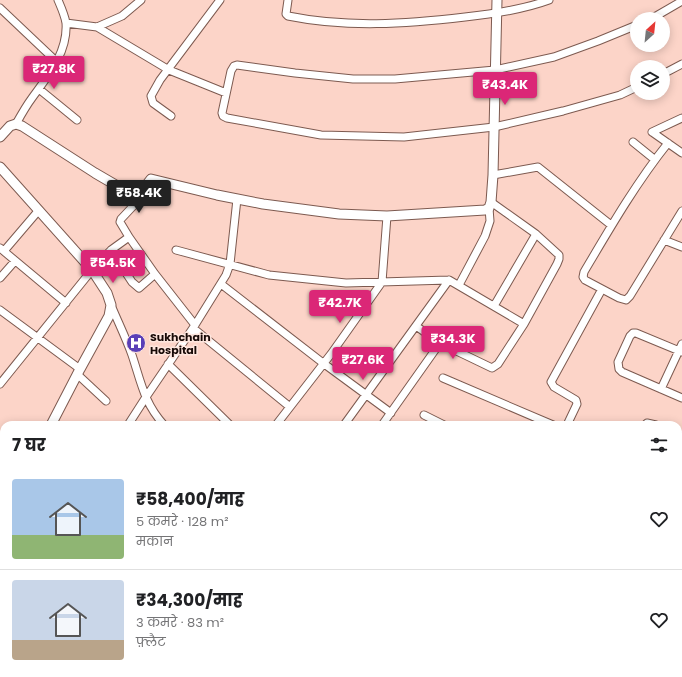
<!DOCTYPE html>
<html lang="hi">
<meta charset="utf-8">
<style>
:root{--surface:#fff;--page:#f2f2f2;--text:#202124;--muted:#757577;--line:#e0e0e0;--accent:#db2777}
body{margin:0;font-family:Poppins,"Noto Sans Devanagari",sans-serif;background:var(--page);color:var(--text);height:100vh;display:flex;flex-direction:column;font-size:15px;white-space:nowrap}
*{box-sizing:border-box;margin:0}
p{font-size:13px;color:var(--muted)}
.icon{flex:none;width:22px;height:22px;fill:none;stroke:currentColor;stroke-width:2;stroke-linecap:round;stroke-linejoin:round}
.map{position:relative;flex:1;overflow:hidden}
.panel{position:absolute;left:0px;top:421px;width:682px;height:256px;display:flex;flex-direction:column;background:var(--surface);border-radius:12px 12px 0 0;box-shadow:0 2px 10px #0003}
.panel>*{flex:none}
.needle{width:26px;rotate:27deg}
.controls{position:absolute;left:630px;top:12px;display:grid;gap:8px}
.controls a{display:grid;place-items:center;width:40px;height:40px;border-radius:50%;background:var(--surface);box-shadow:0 2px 10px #0003;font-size:20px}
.price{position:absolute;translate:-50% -34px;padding:0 9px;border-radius:4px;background:var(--accent);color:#fff;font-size:13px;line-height:26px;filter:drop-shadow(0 1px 2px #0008)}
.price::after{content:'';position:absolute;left:50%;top:24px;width:12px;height:9px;margin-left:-6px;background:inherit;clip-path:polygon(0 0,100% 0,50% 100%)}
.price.selected{background:#222;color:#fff}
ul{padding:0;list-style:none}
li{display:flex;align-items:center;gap:12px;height:100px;padding:0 12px}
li+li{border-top:1px solid var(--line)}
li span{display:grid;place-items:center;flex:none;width:112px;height:80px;border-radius:4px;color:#555}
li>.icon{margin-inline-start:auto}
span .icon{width:48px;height:48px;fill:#fffc;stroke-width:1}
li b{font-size:17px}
h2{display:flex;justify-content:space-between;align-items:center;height:48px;padding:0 12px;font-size:17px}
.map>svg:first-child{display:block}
.building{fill:#eb9ea2}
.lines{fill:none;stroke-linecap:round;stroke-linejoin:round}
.minor-casing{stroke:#7d5a50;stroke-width:9}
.tertiary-casing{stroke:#7d5a50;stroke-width:11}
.minor{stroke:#fff;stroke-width:7}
.tertiary{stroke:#fff;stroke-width:9}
.labels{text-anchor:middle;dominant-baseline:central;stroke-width:3;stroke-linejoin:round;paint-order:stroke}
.poi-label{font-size:11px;font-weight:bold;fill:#170a07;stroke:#fee6de;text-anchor:start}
</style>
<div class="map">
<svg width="682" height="677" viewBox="0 0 682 677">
<rect width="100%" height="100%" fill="#fcd4c8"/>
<path class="building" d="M 139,335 L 144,347 L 136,350 L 131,339 Z"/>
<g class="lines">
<defs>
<path id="minor" d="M 288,0 L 286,14 L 288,16 C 347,28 406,24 465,17 C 493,14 522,10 549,0
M 0,8 L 57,62
M 651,19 L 682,1
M 66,23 L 97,27 L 122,16 L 141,0
M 637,25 L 598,41 L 554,57 L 495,70 L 395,79 L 353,79 L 295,73 L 237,65 L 234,66 L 231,71 L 222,113 L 223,116 L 227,118 L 321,135 L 404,137 L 494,127 L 563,111 L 620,95 L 637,87
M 97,27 L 169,70 L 226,93
M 663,74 L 682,64
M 39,89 L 77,120
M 171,116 L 153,103 L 151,96 L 160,80 L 220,0
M 16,124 C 21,115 26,106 32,98 C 48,76 68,52 66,23 C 65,16 61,7 58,0
M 652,132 L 682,153
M 652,132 L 682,118
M 633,142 L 654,159
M 668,143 C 636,183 610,228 584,272 L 583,277 L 585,280 L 619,298 L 626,300 L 630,296 L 682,211
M 493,175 L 538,167 L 611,225
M 129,237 L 120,222 L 121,219 L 136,203 L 137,195
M 664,240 L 682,247
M 0,248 L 66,303
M 111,250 L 132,282 L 139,288 L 155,274
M 176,250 L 269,275 L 346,283 L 449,280 L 524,324
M 4,251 L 39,210
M 0,278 L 15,261
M 221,284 L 323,363 L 391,413
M 459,285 L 485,236 L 490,221 L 489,208
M 111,305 C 118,322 126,338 132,355 C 141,382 144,403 164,425
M 494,306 L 536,234
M 0,310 L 80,369
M 416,326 L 440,343 L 492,368 L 498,364 L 524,324 L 557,264 L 559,259 L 559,255 L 536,234 L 491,202
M 193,328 L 290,407
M 682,352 L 636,333 L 633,333 L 630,336 L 618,362 L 619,369 L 622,372 L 682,398
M 168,364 L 230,425
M 77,374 L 106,401
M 443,378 L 553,425
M 0,384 L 92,270 L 111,250 L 129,237 L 155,274 L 195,325
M 661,389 L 682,344
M 424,415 L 444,425
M 128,425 L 146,397 L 195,325 L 226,275 L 230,264 L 237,199
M 276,425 L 331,354 L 382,282 L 387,216
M 344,425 L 449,280
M 382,425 L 440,343
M 567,425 L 577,404 L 576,400 L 554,387 L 551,382 L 602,289
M 645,425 L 647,423 L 656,425
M 678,435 L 682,437
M 678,477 L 682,469
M 678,547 L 682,548
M 0,563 L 4,565
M 0,655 L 4,657
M 36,673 L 44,677
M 217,673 L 223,677
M 275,673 L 278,675
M 376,673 L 384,677
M 507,673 L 513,677
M 616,673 L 625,677
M 252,677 L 254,673
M 326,677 L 328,673
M 395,677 L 397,673
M 463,677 L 467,673"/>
<path id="tertiary" d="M 0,137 L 10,126 L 16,124 L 22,126 L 95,173 L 131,194 L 137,195 L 141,192 L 151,179 L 217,195 L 263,204 L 339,214 L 387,216 L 485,210 L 489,208 L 491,202 L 493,175 L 497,0
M 0,167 L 92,270 L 107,293 L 111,305 L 109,316 L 80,369 L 51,425
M 0,530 L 4,522
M 0,620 L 4,623
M 0,639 L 4,641
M 72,673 L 80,677
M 105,673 L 113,677"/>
</defs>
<use href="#minor" class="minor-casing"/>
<use href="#tertiary" class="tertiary-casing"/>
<use href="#minor" class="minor"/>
<use href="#tertiary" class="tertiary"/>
</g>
<defs>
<symbol id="hospital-disc" viewBox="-11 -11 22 22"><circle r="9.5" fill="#593fb7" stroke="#fee6de"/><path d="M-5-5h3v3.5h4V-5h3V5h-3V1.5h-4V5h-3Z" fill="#fff"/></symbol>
</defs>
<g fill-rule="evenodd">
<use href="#hospital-disc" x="125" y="332" width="22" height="22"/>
</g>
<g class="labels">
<g class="poi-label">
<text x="150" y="337">Sukhchain<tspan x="150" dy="13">Hospital</tspan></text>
</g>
</g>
</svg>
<div class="controls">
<a><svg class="needle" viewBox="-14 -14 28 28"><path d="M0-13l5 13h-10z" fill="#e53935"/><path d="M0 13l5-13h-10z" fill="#757577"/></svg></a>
<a><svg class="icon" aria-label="layers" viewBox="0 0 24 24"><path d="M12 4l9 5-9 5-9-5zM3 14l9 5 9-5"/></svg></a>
</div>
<b class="price" style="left:54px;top:90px">₹27.8K</b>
<b class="price" style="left:505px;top:106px">₹43.4K</b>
<b class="price selected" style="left:139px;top:214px">₹58.4K</b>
<b class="price" style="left:113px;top:284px">₹54.5K</b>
<b class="price" style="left:340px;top:324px">₹42.7K</b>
<b class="price" style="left:453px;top:360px">₹34.3K</b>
<b class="price" style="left:363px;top:381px">₹27.6K</b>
<section class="panel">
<h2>7 घर<svg class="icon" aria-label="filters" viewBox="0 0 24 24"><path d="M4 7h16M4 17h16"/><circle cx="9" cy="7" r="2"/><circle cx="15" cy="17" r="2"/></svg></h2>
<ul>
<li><span style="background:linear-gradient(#a9c7e8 70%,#8fb573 0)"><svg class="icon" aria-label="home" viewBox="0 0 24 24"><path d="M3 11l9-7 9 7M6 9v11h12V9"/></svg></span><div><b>₹58,400/माह</b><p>5 कमरे · 128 m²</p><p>मकान</p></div><svg class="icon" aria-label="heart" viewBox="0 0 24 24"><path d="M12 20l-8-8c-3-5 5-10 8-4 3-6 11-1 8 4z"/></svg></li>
<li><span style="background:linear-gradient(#c9d6e8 75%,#b9a48a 0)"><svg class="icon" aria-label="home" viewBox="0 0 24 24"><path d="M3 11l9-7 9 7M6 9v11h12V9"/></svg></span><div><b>₹34,300/माह</b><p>3 कमरे · 83 m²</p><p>फ़्लैट</p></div><svg class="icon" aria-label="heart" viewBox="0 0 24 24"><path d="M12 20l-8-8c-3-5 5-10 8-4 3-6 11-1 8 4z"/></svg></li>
</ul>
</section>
</div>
